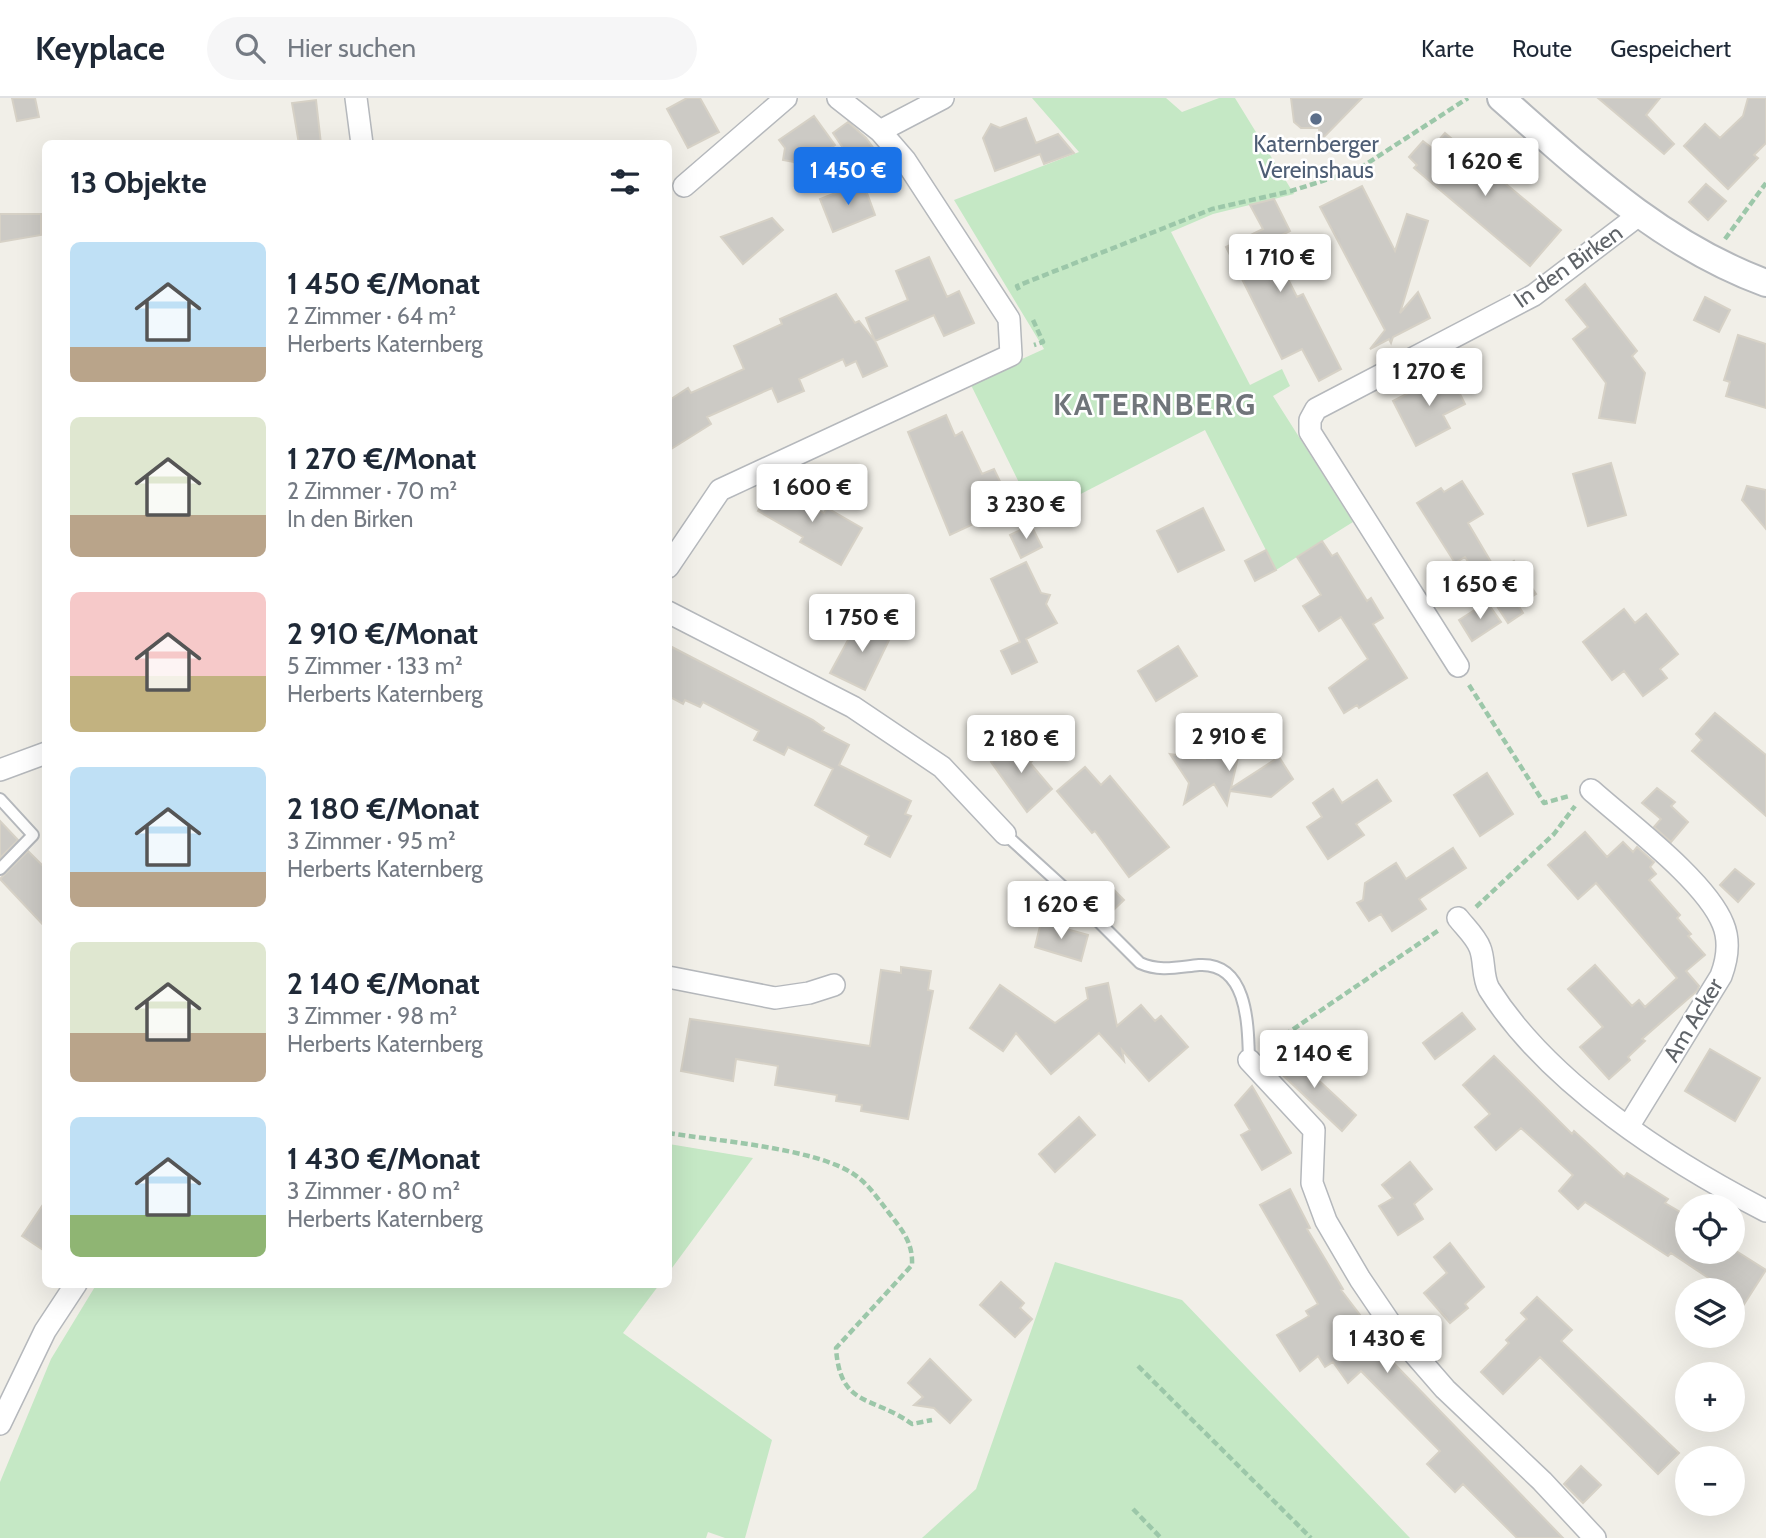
<!DOCTYPE html>
<html lang="de">
<meta charset="utf-8">
<style>
:root{--surface:#fff;--page:#f6f6f7;--text:#1f2937;--muted:#747a83;--line:#e0e1e3;--accent:#1a73e8}
body{margin:0;font-family:Cabin,sans-serif;background:var(--page);color:var(--text);height:100vh;display:flex;flex-direction:column;font-size:26px;white-space:nowrap}
*{box-sizing:border-box;margin:0}
p{font-size:23px;color:var(--muted)}
.icon{flex:none;width:38px;height:38px;fill:none;stroke:currentColor;stroke-width:2;stroke-linecap:round;stroke-linejoin:round}
.map{position:relative;flex:1;overflow:hidden}
.drawer{position:absolute;left:42px;top:42px;width:630px;height:1148px;display:flex;flex-direction:column;background:var(--surface);border-radius:10px;box-shadow:0 7px 28px #0002}
.drawer>*{flex:none}
.fabs{position:absolute;left:1675px;top:1096px;display:grid;gap:14px}
.fabs a{display:grid;place-items:center;width:70px;height:70px;border-radius:50%;background:var(--surface);box-shadow:0 7px 28px #0002;font-size:35px}
.price{position:absolute;translate:-50% -60px;padding:0 16px;border-radius:7px;background:#fff;color:#222;font-size:23px;line-height:46px;filter:drop-shadow(0 2px 4px #0008)}
.price::after{content:'';position:absolute;left:50%;top:42px;width:21px;height:16px;margin-left:-10px;background:inherit;clip-path:polygon(0 0,100% 0,50% 100%)}
.price.active{background:var(--accent);color:#fff}
ul{padding:0;list-style:none}
li{display:flex;align-items:center;gap:21px;height:175px;padding:0 28px}
li span{display:grid;place-items:center;flex:none;width:196px;height:140px;border-radius:10px;color:#555}
li>.icon{margin-inline-start:auto}
span .icon{width:84px;height:84px;fill:#fffc;stroke-width:1}
li b{font-size:30px}
h2{display:flex;justify-content:space-between;align-items:center;height:84px;padding:0 28px;font-size:30px}
header{display:flex;align-items:center;gap:42px;box-sizing:border-box;height:98px;padding:0 35px;background:var(--surface);border-bottom:2px solid var(--line)}
header strong{font-size:33px}
nav{display:flex;gap:38px;margin-inline-start:auto;font-size:24px}
.search{width:490px;height:63px;background:var(--page);display:flex;align-items:center;gap:18px;box-sizing:border-box;padding:0 24px;border-radius:38px;color:var(--muted);font-size:26px}
.map>svg:first-child{display:block}
.green{fill:#c5e8c5}
.building{fill:#cccac5;stroke:#d6d1c6;stroke-width:2}
.lines{fill:none;stroke-linecap:round;stroke-linejoin:round}
.service-casing{stroke:#b5b8bc;stroke-width:14}
.minor-casing{stroke:#b5b8bc;stroke-width:24}
.tertiary-casing{stroke:#b5b8bc;stroke-width:30}
.path{stroke:#9cc7a9;stroke-width:4.5;stroke-dasharray:7 3.5;stroke-linecap:butt}
.service{stroke:#fff;stroke-width:10}
.minor{stroke:#fff;stroke-width:21}
.tertiary{stroke:#fff;stroke-width:26}
.service-dot{fill:#5c6f8a;stroke:#fff;stroke-width:2.5}
.labels{text-anchor:middle;dominant-baseline:central;stroke-width:5;stroke-linejoin:round;paint-order:stroke}
.service-label{font-size:23px;fill:#4e5e75;stroke:#fff}
.street-label{font-size:23px;fill:#5f6368;stroke:#fff}
.district-label{font-size:30px;font-weight:bold;letter-spacing:2px;fill:#70757a;stroke:#fff}
</style>
<header>
<strong>Keyplace</strong>
<div class="search"><svg class="icon" aria-label="search" viewBox="0 0 24 24"><circle cx="10" cy="10" r="6"/><path d="M15 15l6 6"/></svg>Hier suchen</div>
<nav><a>Karte</a><a>Route</a><a>Gespeichert</a></nav>
</header>
<div class="map">
<svg width="1766" height="1440" viewBox="0 0 1766 1440">
<rect width="100%" height="100%" fill="#f1efe8"/>
<path class="green" d="M 1032,0 L 1166,0 L 1182,14 L 1219,0 L 1235,0 L 1294,96 L 1213,116 L 1171,134 L 1250,287 L 1282,271 L 1290,288 L 1273,298 L 1353,424 L 1276,472 L 1205,332 L 1036,419 L 970,285 L 1044,251 L 954,102 L 1079,54 Z
M 669,1046 L 753,1060 L 669,1174 L 668,1046 Z
M 1055,1164 L 1182,1202 L 1410,1440 L 922,1440 L 976,1391 Z
M 96,1187 L 659,1187 L 623,1235 L 772,1342 L 745,1440 L 725,1440 L 708,1434 L 706,1440 L 0,1440 L 0,1384 L 51,1261 Z"/>
<path class="building" d="M 12,0 L 35,0 L 39,19 L 17,23 Z
M 687,0 L 700,0 L 719,34 L 688,50 L 667,11 Z
M 1291,0 L 1362,0 L 1320,43 L 1319,30 L 1301,30 L 1294,24 Z
M 1598,0 L 1660,0 L 1646,17 L 1674,46 L 1664,56 Z
M 1748,0 L 1766,0 L 1766,45 L 1754,57 L 1758,60 L 1728,91 L 1684,48 L 1705,26 L 1720,40 L 1743,18 Z
M 316,2 L 321,46 L 299,46 L 292,5 Z
M 814,18 L 835,47 L 800,72 L 794,64 L 783,62 L 785,50 L 779,42 Z
M 1026,20 L 1036,45 L 1058,36 L 1074,55 L 1044,66 L 1040,56 L 995,73 L 983,40 L 991,26 L 1000,30 Z
M 848,24 L 866,40 L 880,59 L 859,74 L 833,35 Z
M 1445,35 L 1561,132 L 1530,168 L 1414,70 L 1417,67 L 1409,59 L 1423,43 L 1432,50 Z
M 863,84 L 875,117 L 833,134 L 820,101 Z
M 1706,86 L 1726,103 L 1708,122 L 1689,104 Z
M 1362,88 L 1395,153 L 1407,116 L 1428,123 L 1400,215 L 1418,194 L 1430,220 L 1393,239 L 1391,245 L 1389,241 L 1370,251 L 1385,232 L 1320,109 Z
M 1274,101 L 1290,133 L 1269,143 L 1297,199 L 1303,196 L 1341,271 L 1319,283 L 1302,251 L 1282,261 L 1226,149 L 1263,131 L 1250,107 Z
M 0,116 L 41,116 L 41,137 L 0,144 Z
M 772,120 L 783,132 L 743,166 L 721,139 Z
M 929,159 L 947,199 L 959,193 L 974,225 L 944,238 L 934,217 L 875,243 L 887,268 L 863,279 L 856,263 L 846,268 L 843,261 L 799,281 L 804,293 L 778,304 L 772,290 L 707,319 L 711,326 L 668,353 L 668,303 L 688,290 L 691,295 L 744,271 L 734,248 L 782,226 L 780,221 L 836,196 L 855,225 L 859,223 L 875,243 L 866,220 L 908,202 L 896,173 Z
M 1585,186 L 1637,253 L 1632,258 L 1645,275 L 1635,325 L 1599,320 L 1606,285 L 1573,241 L 1588,229 L 1566,202 Z
M 1705,199 L 1730,212 L 1719,234 L 1694,222 Z
M 1738,237 L 1766,246 L 1766,310 L 1726,298 L 1730,284 L 1724,282 Z
M 1449,274 L 1465,306 L 1443,317 L 1450,330 L 1416,348 L 1393,303 Z
M 946,317 L 955,338 L 962,334 L 982,376 L 994,371 L 1012,408 L 950,437 L 908,334 Z
M 1611,365 L 1626,417 L 1588,428 L 1573,376 Z
M 1462,383 L 1483,416 L 1468,425 L 1497,474 L 1514,463 L 1536,496 L 1518,507 L 1523,515 L 1508,525 L 1465,459 L 1455,465 L 1417,405 L 1441,390 L 1444,394 Z
M 773,386 L 824,415 L 827,410 L 862,430 L 841,467 L 800,444 L 803,439 L 758,413 Z
M 1747,388 L 1766,392 L 1766,431 L 1742,402 Z
M 1203,410 L 1224,452 L 1178,474 L 1157,433 Z
M 1031,427 L 1042,449 L 1021,460 L 1010,437 Z
M 1322,443 L 1332,458 L 1337,455 L 1367,503 L 1371,500 L 1383,520 L 1373,526 L 1407,580 L 1359,610 L 1357,607 L 1344,615 L 1329,590 L 1368,561 L 1341,519 L 1319,533 L 1303,508 L 1321,497 L 1297,459 Z
M 1266,452 L 1276,472 L 1255,483 L 1245,463 Z
M 1026,464 L 1041,495 L 1050,497 L 1046,506 L 1057,525 L 1026,541 L 1037,564 L 1012,576 L 1001,553 L 1020,544 L 991,481 Z
M 1487,504 L 1501,524 L 1472,543 L 1459,522 Z
M 1624,511 L 1635,525 L 1646,516 L 1678,556 L 1660,571 L 1667,580 L 1643,598 L 1624,573 L 1612,582 L 1583,544 Z
M 860,520 L 892,536 L 865,592 L 830,575 Z
M 668,547 L 813,622 L 824,630 L 822,633 L 849,647 L 839,667 L 911,703 L 905,716 L 911,718 L 890,759 L 865,746 L 869,738 L 815,707 L 833,671 L 788,649 L 784,657 L 754,642 L 759,633 L 703,604 L 700,609 L 685,602 L 683,606 L 668,598 Z
M 1178,548 L 1197,578 L 1156,603 L 1138,573 Z
M 1715,615 L 1766,657 L 1766,718 L 1692,653 L 1702,642 L 1696,636 Z
M 1224,638 L 1230,647 L 1240,651 L 1231,690 L 1279,659 L 1293,681 L 1271,699 L 1230,693 L 1227,707 L 1214,686 L 1184,706 L 1189,685 L 1170,656 L 1205,661 L 1206,649 Z
M 1017,640 L 1035,660 L 1030,665 L 1052,691 L 1027,714 L 991,664 Z
M 1085,669 L 1101,687 L 1110,678 L 1169,749 L 1129,779 L 1095,733 L 1092,735 L 1057,693 Z
M 1487,675 L 1513,716 L 1480,738 L 1454,697 Z
M 1377,682 L 1391,703 L 1356,726 L 1364,737 L 1328,761 L 1307,729 L 1322,719 L 1313,705 L 1333,691 L 1342,705 Z
M 1657,690 L 1675,704 L 1671,708 L 1688,724 L 1671,744 L 1654,729 L 1661,721 L 1642,705 Z
M 0,723 L 18,742 L 0,760 Z
M 1585,734 L 1607,759 L 1623,744 L 1633,754 L 1637,749 L 1654,764 L 1650,769 L 1656,776 L 1649,782 L 1680,817 L 1677,820 L 1691,836 L 1688,838 L 1705,857 L 1686,873 L 1699,888 L 1697,893 L 1642,941 L 1645,943 L 1628,959 L 1630,962 L 1609,981 L 1580,949 L 1603,929 L 1568,891 L 1595,867 L 1632,908 L 1639,902 L 1645,909 L 1677,880 L 1596,785 L 1578,801 L 1548,767 Z
M 1453,750 L 1466,770 L 1419,801 L 1426,811 L 1392,833 L 1381,816 L 1369,823 L 1357,805 L 1363,802 L 1365,785 L 1396,765 L 1406,781 Z
M 28,753 L 46,771 L 46,830 L 0,781 Z
M 1735,771 L 1754,786 L 1738,804 L 1720,787 Z
M 1109,787 L 1124,802 L 1107,818 L 1093,802 Z
M 1041,824 L 1088,837 L 1081,863 L 1035,849 Z
M 901,869 L 931,873 L 928,892 L 933,893 L 908,1021 L 861,1013 L 862,1007 L 836,1003 L 837,997 L 775,987 L 778,968 L 736,961 L 733,983 L 681,973 L 690,921 L 870,948 L 881,872 L 901,875 Z
M 1108,885 L 1117,928 L 1141,907 L 1155,923 L 1161,918 L 1188,949 L 1149,983 L 1122,952 L 1124,963 L 1099,935 L 1051,976 L 1016,935 L 1003,953 L 970,930 L 1000,887 L 1055,925 L 1088,901 L 1086,890 Z
M 1462,915 L 1475,931 L 1435,961 L 1423,945 Z
M 1710,951 L 1760,980 L 1735,1023 L 1685,993 Z
M 1286,952 L 1356,1017 L 1342,1033 L 1272,967 Z
M 1494,958 L 1572,1036 L 1574,1033 L 1624,1079 L 1627,1075 L 1668,1101 L 1665,1105 L 1687,1118 L 1687,1153 L 1736,1153 L 1766,1172 L 1732,1225 L 1732,1192 L 1704,1192 L 1710,1181 L 1671,1155 L 1668,1158 L 1585,1104 L 1578,1111 L 1559,1093 L 1573,1077 L 1521,1030 L 1496,1052 L 1475,1029 L 1490,1016 L 1463,987 Z
M 1252,988 L 1291,1055 L 1262,1072 L 1241,1037 L 1250,1032 L 1235,1007 Z
M 1079,1019 L 1095,1037 L 1055,1074 L 1039,1056 Z
M 1410,1064 L 1432,1091 L 1414,1106 L 1423,1121 L 1398,1137 L 1379,1108 L 1393,1100 L 1382,1087 Z
M 1290,1091 L 1310,1130 L 1307,1131 L 1343,1191 L 1341,1192 L 1384,1248 L 1380,1251 L 1563,1440 L 1517,1440 L 1463,1386 L 1455,1394 L 1427,1366 L 1440,1353 L 1361,1273 L 1348,1285 L 1333,1264 L 1325,1269 L 1318,1258 L 1300,1273 L 1277,1237 L 1309,1218 L 1306,1213 L 1318,1206 L 1260,1107 Z
M 46,1102 L 46,1154 L 22,1138 Z
M 1450,1145 L 1484,1189 L 1465,1206 L 1468,1210 L 1450,1225 L 1424,1195 L 1447,1175 L 1434,1159 Z
M 1001,1184 L 1024,1205 L 1020,1210 L 1032,1221 L 1015,1239 L 980,1207 Z
M 1537,1199 L 1572,1232 L 1561,1243 L 1679,1355 L 1658,1376 L 1540,1259 L 1503,1296 L 1481,1274 L 1509,1245 L 1506,1242 L 1527,1221 L 1521,1215 Z
M 930,1261 L 971,1302 L 950,1325 L 934,1310 L 914,1307 L 923,1299 L 908,1285 Z
M 1581,1368 L 1601,1387 L 1583,1405 L 1564,1386 Z"/>
<g class="lines">
<defs>
<path id="service" d="M 0,701 L 33,737 L 0,771
M 1005,736 L 1072,797 L 1140,865 C 1160,874 1178,869 1199,867 C 1248,864 1248,927 1249,962"/>
<path id="minor" d="M 356,0 L 362,46
M 880,33 L 943,0
M 684,88 L 786,0
M 668,469 L 720,392 L 1011,257 L 1009,221 L 905,62 L 880,33 L 838,0
M 668,514 L 853,609 L 942,669 L 1005,736
M 1458,568 L 1310,334 L 1310,322 L 1316,311 L 1534,197 L 1639,117
M 0,672 L 46,655
M 1591,692 C 1628,725 1706,783 1723,826 C 1730,843 1727,862 1721,878 L 1628,1029
M 1458,820 C 1465,829 1476,839 1480,850 C 1485,862 1482,879 1489,891 C 1549,986 1669,1063 1766,1113
M 668,879 L 775,900 L 809,895 L 834,887
M 1249,962 L 1314,1032 L 1312,1085 L 1326,1123 L 1360,1181 L 1398,1237 L 1445,1291 L 1542,1383 L 1595,1440
M 0,1326 L 45,1233 L 76,1186"/>
<path id="tertiary" d="M 1501,0 C 1583,72 1662,147 1766,185"/>
</defs>
<use href="#service" class="service-casing"/>
<use href="#minor" class="minor-casing"/>
<use href="#tertiary" class="tertiary-casing"/>
<path class="path" d="M 1725,141 L 1766,85
M 1019,192 L 1017,188 L 1212,111 L 1291,93 L 1357,72 L 1468,0
M 1033,222 L 1043,244 L 1034,247
M 1469,587 L 1544,705 L 1569,698
M 1476,809 L 1554,736 L 1575,708
M 1267,949 L 1439,832
M 668,1035 C 718,1043 812,1050 852,1075 C 868,1085 878,1101 889,1115 C 902,1132 913,1144 912,1167 L 836,1250 C 840,1310 872,1297 912,1326 L 932,1322
M 1138,1268 L 1311,1440
M 1133,1411 L 1161,1440"/>
<use href="#service" class="service"/>
<use href="#minor" class="minor"/>
<use href="#tertiary" class="tertiary"/>
</g>
<circle class="service-dot" cx="1316" cy="21" r="7"/>
<g class="labels">
<g class="service-label">
<text x="1316" y="46">Katernberger<tspan x="1316" dy="26">Vereinshaus</tspan></text>
</g>
<g class="street-label">
<text transform="translate(1568 168) rotate(-35)">In den Birken</text>
<text transform="translate(1693 922) rotate(-59)">Am Acker</text>
</g>
<g class="district-label">
<text x="1155" y="306">KATERNBERG</text>
</g>
</g>
</svg>
<div class="fabs">
<a><svg class="icon" aria-label="locate" viewBox="0 0 24 24"><circle cx="12" cy="12" r="6"/><path d="M12 2v4M12 18v4M2 12h4M18 12h4"/></svg></a>
<a><svg class="icon" aria-label="layers" viewBox="0 0 24 24"><path d="M12 4l9 5-9 5-9-5zM3 14l9 5 9-5"/></svg></a>
<a>+</a>
<a>−</a>
</div>
<b class="price" style="left:1485px;top:100px">1 620 €</b>
<b class="price active" style="left:848px;top:109px">1 450 €</b>
<b class="price" style="left:1280px;top:196px">1 710 €</b>
<b class="price" style="left:1429px;top:310px">1 270 €</b>
<b class="price" style="left:812px;top:426px">1 600 €</b>
<b class="price" style="left:1026px;top:443px">3 230 €</b>
<b class="price" style="left:1480px;top:523px">1 650 €</b>
<b class="price" style="left:862px;top:556px">1 750 €</b>
<b class="price" style="left:1229px;top:675px">2 910 €</b>
<b class="price" style="left:1021px;top:677px">2 180 €</b>
<b class="price" style="left:1061px;top:843px">1 620 €</b>
<b class="price" style="left:1314px;top:992px">2 140 €</b>
<b class="price" style="left:1387px;top:1277px">1 430 €</b>
<section class="drawer">
<h2>13 Objekte<svg class="icon" aria-label="filters" viewBox="0 0 24 24"><path d="M4 7h16M4 17h16"/><circle cx="9" cy="7" r="2"/><circle cx="15" cy="17" r="2"/></svg></h2>
<ul>
<li><span style="background:linear-gradient(#bfe0f5 75%,#b9a48a 0)"><svg class="icon" aria-label="home" viewBox="0 0 24 24"><path d="M3 11l9-7 9 7M6 9v11h12V9"/></svg></span><div><b>1 450 €/Monat</b><p>2 Zimmer · 64 m²</p><p>Herberts Katernberg</p></div></li>
<li><span style="background:linear-gradient(#dfe7d0 70%,#b9a48a 0)"><svg class="icon" aria-label="home" viewBox="0 0 24 24"><path d="M3 11l9-7 9 7M6 9v11h12V9"/></svg></span><div><b>1 270 €/Monat</b><p>2 Zimmer · 70 m²</p><p>In den Birken</p></div></li>
<li><span style="background:linear-gradient(#f6c9c9 60%,#c2b280 0)"><svg class="icon" aria-label="home" viewBox="0 0 24 24"><path d="M3 11l9-7 9 7M6 9v11h12V9"/></svg></span><div><b>2 910 €/Monat</b><p>5 Zimmer · 133 m²</p><p>Herberts Katernberg</p></div></li>
<li><span style="background:linear-gradient(#bfe0f5 75%,#b9a48a 0)"><svg class="icon" aria-label="home" viewBox="0 0 24 24"><path d="M3 11l9-7 9 7M6 9v11h12V9"/></svg></span><div><b>2 180 €/Monat</b><p>3 Zimmer · 95 m²</p><p>Herberts Katernberg</p></div></li>
<li><span style="background:linear-gradient(#dfe7d0 65%,#b9a48a 0)"><svg class="icon" aria-label="home" viewBox="0 0 24 24"><path d="M3 11l9-7 9 7M6 9v11h12V9"/></svg></span><div><b>2 140 €/Monat</b><p>3 Zimmer · 98 m²</p><p>Herberts Katernberg</p></div></li>
<li><span style="background:linear-gradient(#bfe0f5 70%,#8fb573 0)"><svg class="icon" aria-label="home" viewBox="0 0 24 24"><path d="M3 11l9-7 9 7M6 9v11h12V9"/></svg></span><div><b>1 430 €/Monat</b><p>3 Zimmer · 80 m²</p><p>Herberts Katernberg</p></div></li>
</ul>
</section>
</div>
